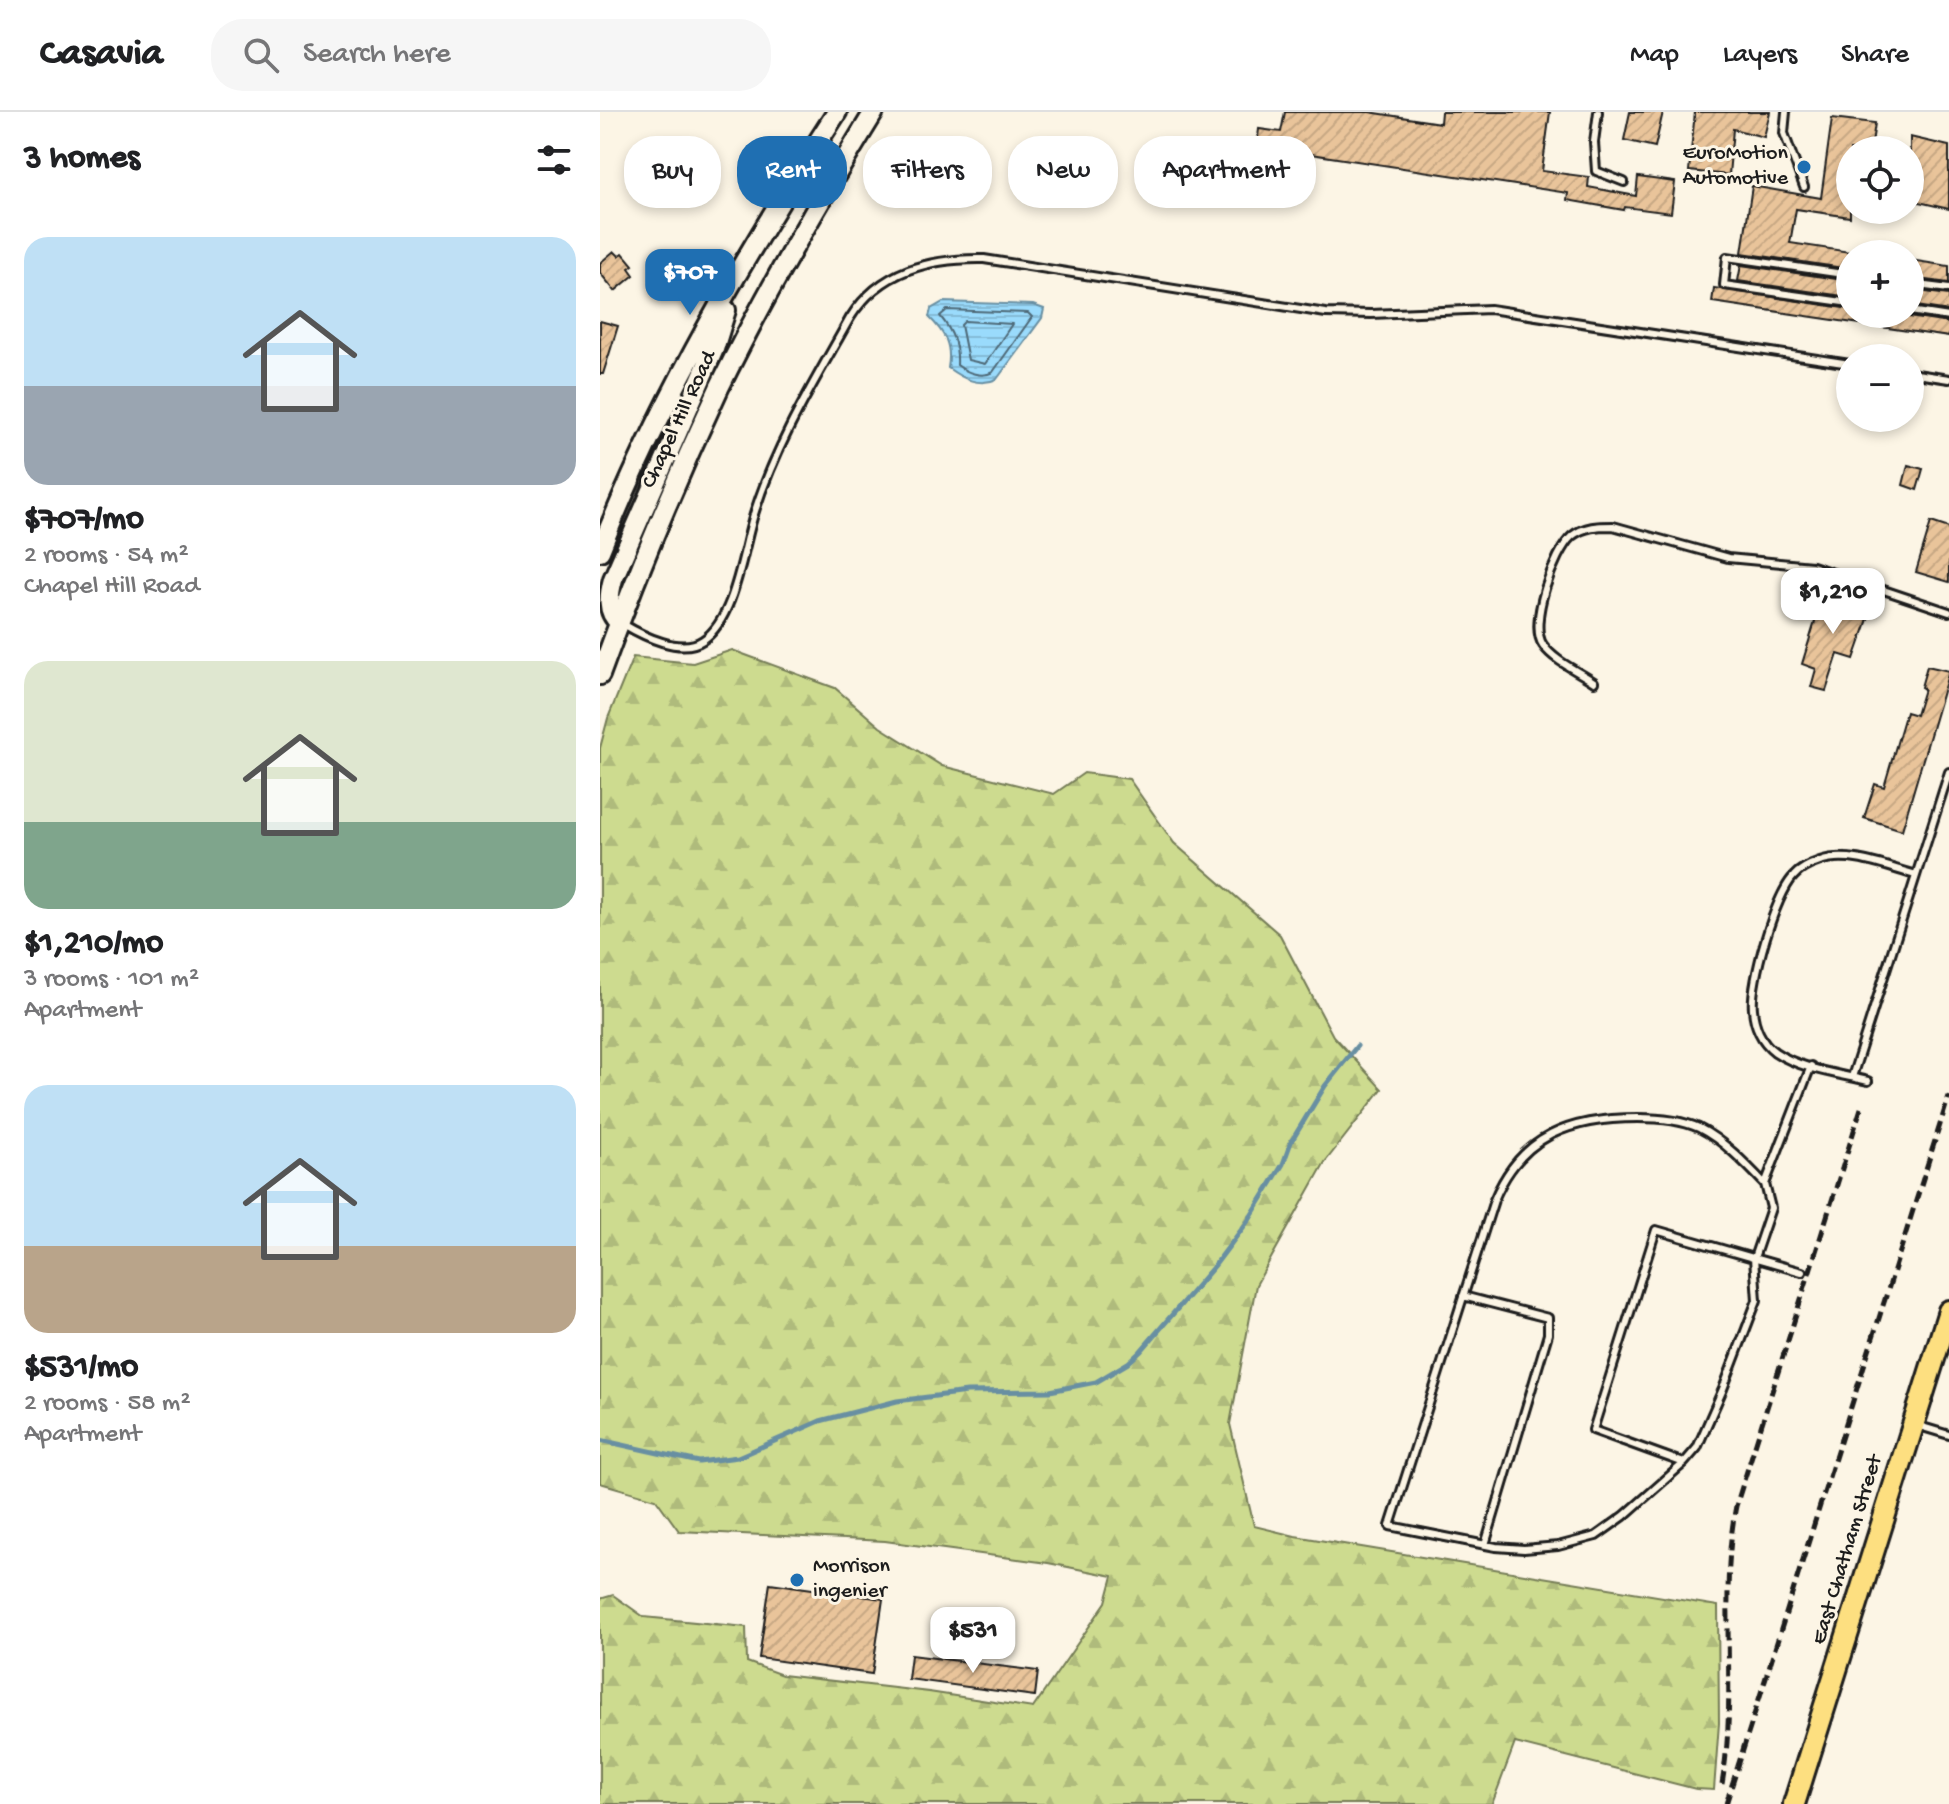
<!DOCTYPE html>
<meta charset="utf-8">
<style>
:root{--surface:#fff;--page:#f6f6f6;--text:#202124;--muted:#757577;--line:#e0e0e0;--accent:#1f6fb2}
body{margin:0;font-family:"Gochi Hand",sans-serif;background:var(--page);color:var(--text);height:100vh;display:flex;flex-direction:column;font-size:30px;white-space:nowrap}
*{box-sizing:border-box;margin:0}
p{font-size:26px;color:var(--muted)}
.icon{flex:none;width:44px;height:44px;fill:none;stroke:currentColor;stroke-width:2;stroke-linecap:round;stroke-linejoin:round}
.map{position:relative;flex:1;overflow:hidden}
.details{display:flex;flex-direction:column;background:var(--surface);width:600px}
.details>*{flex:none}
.guide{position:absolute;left:24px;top:24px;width:760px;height:72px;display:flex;gap:16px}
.controls{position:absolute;left:1236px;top:24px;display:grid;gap:16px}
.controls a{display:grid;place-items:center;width:88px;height:88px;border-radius:50%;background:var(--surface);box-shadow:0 4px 12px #0003;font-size:40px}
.price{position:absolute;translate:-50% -68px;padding:0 18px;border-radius:16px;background:#fff;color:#222;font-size:26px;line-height:52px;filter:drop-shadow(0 2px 4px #0008)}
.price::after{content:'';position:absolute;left:50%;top:48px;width:24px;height:18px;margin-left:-12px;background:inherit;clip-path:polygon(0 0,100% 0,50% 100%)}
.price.active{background:var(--accent);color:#fff}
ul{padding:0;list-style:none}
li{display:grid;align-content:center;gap:16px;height:424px;padding:0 24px}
li span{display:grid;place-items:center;height:248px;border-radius:24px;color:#555}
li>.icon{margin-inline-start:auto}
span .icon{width:144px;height:144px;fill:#fffc;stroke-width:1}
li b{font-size:34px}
h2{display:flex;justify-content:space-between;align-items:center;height:96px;padding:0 24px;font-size:34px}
.tag{padding:0 28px;border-radius:32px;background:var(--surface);box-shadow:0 4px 12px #0003;font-size:28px;line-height:72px}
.tag.active{background:var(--accent);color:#fff}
header{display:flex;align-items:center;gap:48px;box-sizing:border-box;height:112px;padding:0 40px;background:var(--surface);border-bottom:2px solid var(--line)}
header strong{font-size:38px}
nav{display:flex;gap:44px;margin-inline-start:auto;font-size:28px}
.search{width:560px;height:72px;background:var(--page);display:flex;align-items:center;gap:20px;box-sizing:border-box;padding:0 28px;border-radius:32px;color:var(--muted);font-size:30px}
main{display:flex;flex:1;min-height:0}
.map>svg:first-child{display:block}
.forest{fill:url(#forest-firs);stroke:#747c56;stroke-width:2}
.water{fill:url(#water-rules);stroke:#688fa2;stroke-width:2}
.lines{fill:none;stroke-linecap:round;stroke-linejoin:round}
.shore{stroke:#4e6876;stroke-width:2}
.stream{stroke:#688fa2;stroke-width:5}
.building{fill:url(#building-hatch);stroke:#1c1c1c;stroke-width:2}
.lane-casing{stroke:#1c1c1c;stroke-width:12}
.secondary-casing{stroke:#1c1c1c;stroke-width:24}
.primary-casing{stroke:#1c1c1c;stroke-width:26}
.lane{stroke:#fcf5e5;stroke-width:6}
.secondary{stroke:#fcf5e5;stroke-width:18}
.primary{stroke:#fddf80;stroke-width:20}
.rail{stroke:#1c1c1c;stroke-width:5;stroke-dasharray:12 6;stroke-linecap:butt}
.poi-dot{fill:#1f6fb2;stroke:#fcf5e5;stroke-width:3}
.labels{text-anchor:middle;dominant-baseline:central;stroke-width:6;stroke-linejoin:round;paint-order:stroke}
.poi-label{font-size:22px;fill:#1c1c1c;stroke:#fcf5e5;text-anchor:end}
.street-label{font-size:22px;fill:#1c1c1c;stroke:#fcf5e5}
</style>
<header>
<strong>Casavia</strong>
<div class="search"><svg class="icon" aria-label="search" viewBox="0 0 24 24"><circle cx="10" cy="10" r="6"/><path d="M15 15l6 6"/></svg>Search here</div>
<nav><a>Map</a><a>Layers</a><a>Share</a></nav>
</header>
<main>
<section class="details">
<h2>3 homes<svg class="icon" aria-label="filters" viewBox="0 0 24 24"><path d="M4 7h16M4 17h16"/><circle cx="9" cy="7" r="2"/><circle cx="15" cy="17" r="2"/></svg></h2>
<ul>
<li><span style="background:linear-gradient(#bfe0f5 60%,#9aa5b1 0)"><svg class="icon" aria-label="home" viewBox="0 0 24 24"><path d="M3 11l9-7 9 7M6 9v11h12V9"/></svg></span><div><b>$707/mo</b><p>2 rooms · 54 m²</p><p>Chapel Hill Road</p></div></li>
<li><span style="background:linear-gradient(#dfe7d0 65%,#7fa58c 0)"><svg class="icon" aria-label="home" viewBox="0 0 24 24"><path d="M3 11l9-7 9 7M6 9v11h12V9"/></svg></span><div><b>$1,210/mo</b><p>3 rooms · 101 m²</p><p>Apartment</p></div></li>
<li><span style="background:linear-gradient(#bfe0f5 65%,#b9a48a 0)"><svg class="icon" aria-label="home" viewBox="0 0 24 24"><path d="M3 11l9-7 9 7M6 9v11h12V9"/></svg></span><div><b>$531/mo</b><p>2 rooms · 58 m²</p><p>Apartment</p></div></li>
</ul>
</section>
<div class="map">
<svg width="1349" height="1692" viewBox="0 0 1349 1692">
<defs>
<pattern id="forest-firs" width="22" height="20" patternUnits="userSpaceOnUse" patternTransform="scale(2)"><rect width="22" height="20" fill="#cddb8f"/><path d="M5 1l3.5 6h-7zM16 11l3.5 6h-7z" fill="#afbb7b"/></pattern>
<pattern id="water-rules" width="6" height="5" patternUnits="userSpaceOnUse" patternTransform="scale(2)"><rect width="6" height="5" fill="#9adbfc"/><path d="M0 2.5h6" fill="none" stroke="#84bbd7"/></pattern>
<pattern id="building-hatch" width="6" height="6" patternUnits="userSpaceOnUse" patternTransform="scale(2)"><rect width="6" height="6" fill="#e9c49a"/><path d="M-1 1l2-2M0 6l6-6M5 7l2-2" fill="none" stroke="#c7a884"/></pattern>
</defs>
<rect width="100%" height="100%" fill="#fcf5e5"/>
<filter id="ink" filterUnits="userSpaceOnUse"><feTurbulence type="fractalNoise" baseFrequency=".0125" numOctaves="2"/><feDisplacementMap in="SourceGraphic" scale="16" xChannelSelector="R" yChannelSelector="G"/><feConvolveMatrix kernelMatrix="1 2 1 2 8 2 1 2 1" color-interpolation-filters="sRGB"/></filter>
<g filter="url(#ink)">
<path class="forest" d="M 132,538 L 235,576 L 280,615 L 342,654 L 454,682 L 484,661 L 529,667 L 574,731 L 680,823 L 733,924 L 782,977 L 725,1050 L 656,1173 L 630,1312 L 654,1414 L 695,1424 L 1118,1494 L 1119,1611 L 1114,1678 L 1096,1677 L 915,1631 L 892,1692 L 0,1692 L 0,1487 L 13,1483 L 44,1505 L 146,1515 L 147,1550 L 182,1563 L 329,1580 L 433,1596 L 506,1490 L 513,1464 L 448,1451 L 285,1429 L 79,1419 L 56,1387 L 0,1371 L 0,636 L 8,606 L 33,545 L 93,551 Z"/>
<path class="water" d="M 343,190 L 433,193 L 444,197 L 442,206 L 397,267 C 379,275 363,267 348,256 C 352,233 345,221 329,205 L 331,197 Z"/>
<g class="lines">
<path class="shore" d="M 347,198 L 428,201 L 432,205 L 393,260 C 382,266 367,261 357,253 C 358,233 353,220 340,204 Z
M 365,209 L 412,212 L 385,252 L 368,248 L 361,213 Z"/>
<path class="stream" d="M 0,1328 L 99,1350 L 138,1345 L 220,1309 L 297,1289 L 367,1280 L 450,1279 L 496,1270 L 528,1251 L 540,1240 L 615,1153 L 648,1109 L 683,1052 L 691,1030 L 725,974 L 757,934"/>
</g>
<path class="building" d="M 685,0 L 769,0 L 840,11 L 841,0 L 950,0 L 942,59 L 989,65 L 988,75 L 1036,84 L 1038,65 L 1075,70 L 1071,101 L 1025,95 L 1024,98 L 967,88 L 968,81 L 657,34 L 659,17 L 681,20 Z
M 1030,0 L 1063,0 L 1055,35 L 1024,28 Z
M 1095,0 L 1170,0 L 1164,25 L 1133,17 L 1129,63 L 1089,59 Z
M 1232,6 L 1275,11 L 1271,38 L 1250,38 L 1250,105 L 1196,97 L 1190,131 L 1250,140 L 1250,157 L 1142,141 L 1152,74 L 1221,86 Z
M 1310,25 L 1349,34 L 1349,97 L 1310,88 Z
M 14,139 L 19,144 L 23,141 L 33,153 L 29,156 L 34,163 L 15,179 L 0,161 L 0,151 Z
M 1310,148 L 1349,154 L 1349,171 L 1310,166 Z
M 1141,153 L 1250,169 L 1250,185 L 1138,169 Z
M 1114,176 L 1250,197 L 1250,202 L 1289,202 L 1349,211 L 1349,225 L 1112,190 Z
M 1310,178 L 1349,183 L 1349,199 L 1310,193 Z
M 0,209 L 18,214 L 3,262 L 0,262 Z
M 1308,353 L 1323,357 L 1317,378 L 1303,373 Z
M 1331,410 L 1349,416 L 1349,470 L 1316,460 Z
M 1225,477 L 1255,487 L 1251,501 L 1268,507 L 1254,547 L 1238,542 L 1226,579 L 1211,575 L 1216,557 L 1202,552 Z
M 1327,554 L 1349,559 L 1302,718 L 1264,706 L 1275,672 L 1284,675 L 1306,600 L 1316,603 L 1324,577 L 1321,575 Z
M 170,1471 L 283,1487 L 272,1562 L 159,1546 Z
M 311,1543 L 438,1559 L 435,1584 L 308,1567 Z"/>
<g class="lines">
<defs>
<path id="lane" d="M 998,0 L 994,30 L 996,59 L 1024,70
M 1186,0 L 1184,21 L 1204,75
M 1250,163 L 1127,145 L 1124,173 L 1250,191
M 1310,172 L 1349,177
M 1310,199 L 1349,205
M 1310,261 L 1349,267
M 23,512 C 43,524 81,543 103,528 C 136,506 143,435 155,399 C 177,330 215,269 250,206 C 280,158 330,146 384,147 L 726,201 L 771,202 L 890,197 L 1250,252
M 994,570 C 978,559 954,549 943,533 C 928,512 954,440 972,424 C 985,414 998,414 1013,414 L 1128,446 L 1212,454 L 1349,500
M 1252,965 L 1349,660
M 1268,969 C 1239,962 1200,957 1175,940 C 1161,930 1154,913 1153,897 C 1150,871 1175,783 1194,764 C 1200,757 1211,752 1220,749 C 1250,739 1286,755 1316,763
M 1165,1072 C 1146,1052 1123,1028 1099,1016 C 1081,1008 1057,1006 1038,1006 C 971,1006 921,1023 894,1088 L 790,1414 L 896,1435 L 924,1437 L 958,1434 L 996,1424 L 1024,1404 L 1084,1351 L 1097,1336 L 1123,1277 L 1157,1188 L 1154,1146 L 1171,1096 L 1165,1072 L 1211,954
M 863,1184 L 948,1206 L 948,1222 L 885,1433
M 1316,1313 L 1349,1323
M 1084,1351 L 993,1318 L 1056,1118 L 1202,1160"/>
<path id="secondary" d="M 0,439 C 61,285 147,139 237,0
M 19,510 C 6,500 9,482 13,467 L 114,237 L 126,198
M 0,563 C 35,466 75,370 119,276 C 164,184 220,88 274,0"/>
<path id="primary" d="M 1194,1692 L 1349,1199"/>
</defs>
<use href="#lane" class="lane-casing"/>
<use href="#secondary" class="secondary-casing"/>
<use href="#primary" class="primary-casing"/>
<use href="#lane" class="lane"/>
<use href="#secondary" class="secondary"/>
<use href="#primary" class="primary"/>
<path class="rail" d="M 1122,1672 C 1138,1580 1118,1486 1136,1394 L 1262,993
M 1126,1692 L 1349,984"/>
</g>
</g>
<g class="poi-dot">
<circle cx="1204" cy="55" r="8"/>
<circle cx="197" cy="1468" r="8"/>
</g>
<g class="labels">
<g class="poi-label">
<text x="1188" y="42">EuroMotion<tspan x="1188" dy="25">Automotive</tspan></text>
<text x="213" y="1455" text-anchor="start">Morrison<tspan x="213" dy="25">ingenier</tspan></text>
</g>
<g class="street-label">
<text transform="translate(80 308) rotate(-65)">Chapel Hill Road</text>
<text transform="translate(1248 1438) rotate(-73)">East Chatham Street</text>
</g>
</g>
</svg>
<div class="controls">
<a><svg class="icon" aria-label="locate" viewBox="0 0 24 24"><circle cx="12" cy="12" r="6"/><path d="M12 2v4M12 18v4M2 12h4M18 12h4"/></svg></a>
<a>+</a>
<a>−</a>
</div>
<b class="price active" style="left:90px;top:205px">$707</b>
<b class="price" style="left:1233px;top:524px">$1,210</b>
<b class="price" style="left:373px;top:1563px">$531</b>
<div class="guide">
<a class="tag">Buy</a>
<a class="tag active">Rent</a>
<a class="tag">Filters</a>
<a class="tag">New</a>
<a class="tag">Apartment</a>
</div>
</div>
</main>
